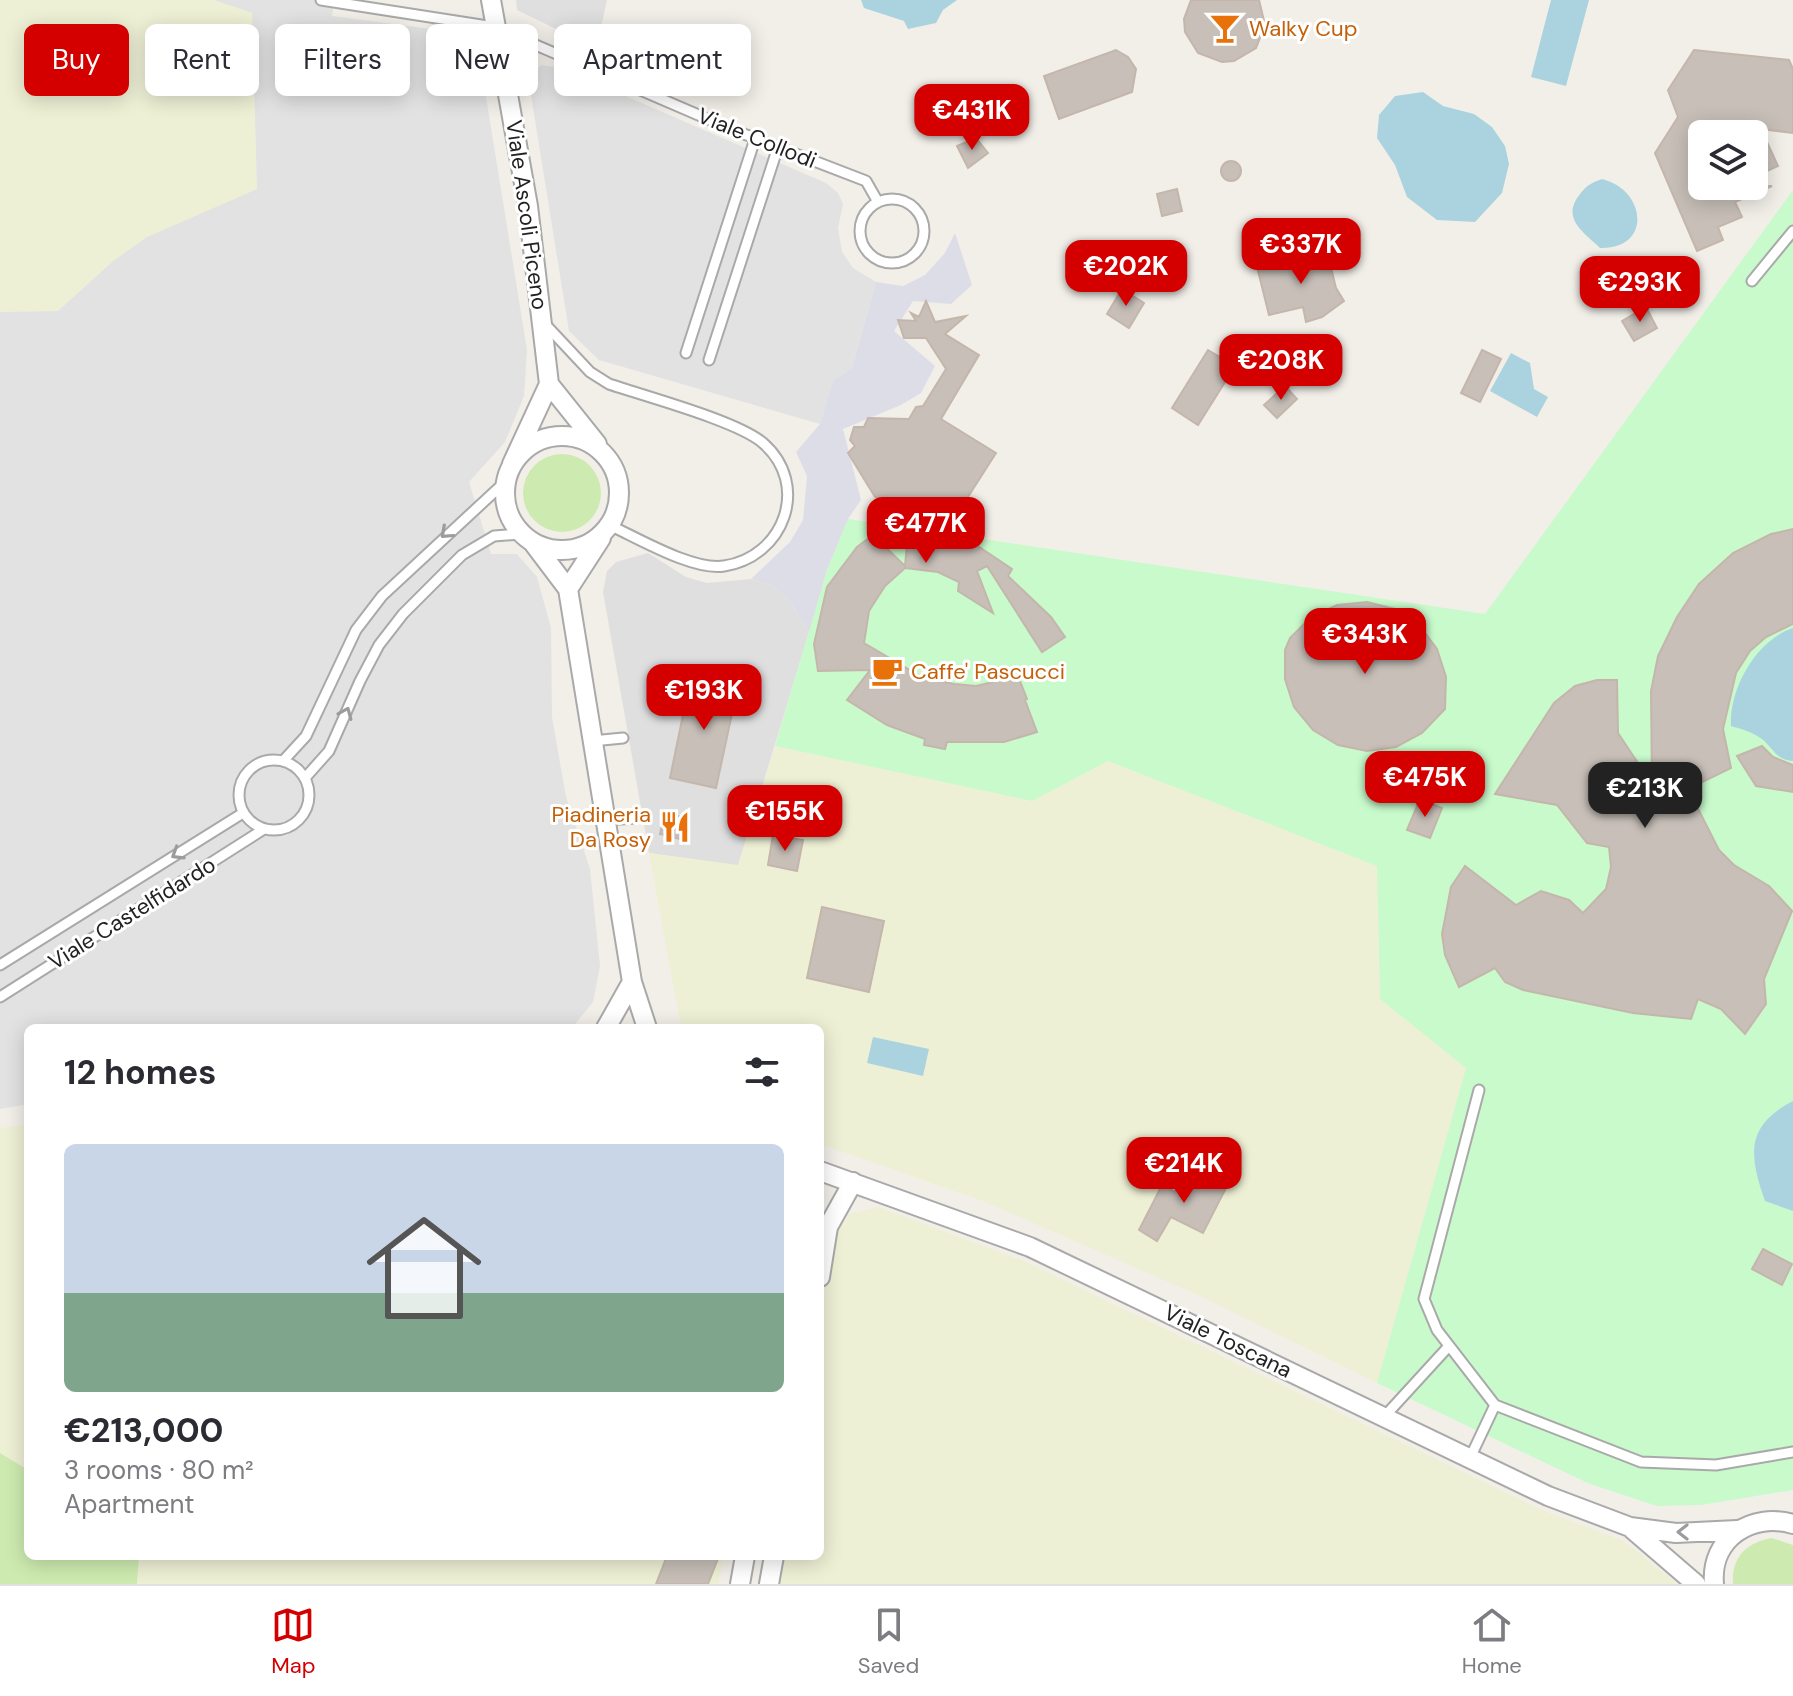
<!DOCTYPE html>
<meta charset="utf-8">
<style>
:root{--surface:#fff;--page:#f7f7f7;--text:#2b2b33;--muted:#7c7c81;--line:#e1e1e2;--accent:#d40000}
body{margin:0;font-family:"DM Sans",sans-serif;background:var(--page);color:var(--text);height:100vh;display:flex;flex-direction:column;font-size:30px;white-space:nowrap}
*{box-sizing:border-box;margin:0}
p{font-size:26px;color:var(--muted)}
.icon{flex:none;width:44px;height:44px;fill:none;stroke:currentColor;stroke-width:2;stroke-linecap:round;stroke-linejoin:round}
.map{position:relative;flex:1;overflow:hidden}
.panel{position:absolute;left:24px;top:1024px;width:800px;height:536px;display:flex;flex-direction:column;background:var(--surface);border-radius:12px;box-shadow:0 4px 20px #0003}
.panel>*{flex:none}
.hud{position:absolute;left:24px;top:24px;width:800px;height:72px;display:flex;gap:16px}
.controls{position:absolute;left:1688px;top:120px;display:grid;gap:16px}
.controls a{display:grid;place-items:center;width:80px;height:80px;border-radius:12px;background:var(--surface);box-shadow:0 4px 20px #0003;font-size:40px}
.price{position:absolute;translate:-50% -68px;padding:0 18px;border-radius:16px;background:var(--accent);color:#fff;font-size:26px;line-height:52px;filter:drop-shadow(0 2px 4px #0008)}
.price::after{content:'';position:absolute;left:50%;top:48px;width:24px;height:18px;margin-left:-12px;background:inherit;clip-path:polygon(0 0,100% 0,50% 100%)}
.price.on{background:#222;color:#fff}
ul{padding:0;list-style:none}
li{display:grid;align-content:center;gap:16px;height:424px;padding:0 40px}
li span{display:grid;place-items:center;height:248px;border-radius:12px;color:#555}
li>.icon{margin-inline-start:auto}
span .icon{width:144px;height:144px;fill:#fffc;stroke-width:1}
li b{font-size:34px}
h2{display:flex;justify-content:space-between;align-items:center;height:96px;padding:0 40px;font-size:34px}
.tag{padding:0 28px;border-radius:12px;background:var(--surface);box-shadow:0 4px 20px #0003;font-size:28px;line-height:72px}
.tag.on{background:var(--accent);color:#fff}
.menu{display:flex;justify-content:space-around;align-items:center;height:112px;border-top:2px solid var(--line);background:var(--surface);font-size:22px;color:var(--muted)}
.menu a{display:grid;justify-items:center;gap:4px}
.menu .on{color:var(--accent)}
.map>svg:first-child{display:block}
.residential{fill:#e0dfdf}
.farmland{fill:#eef0d5}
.grass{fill:#cdebb0}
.park{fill:#c8facc}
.parking{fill:#e2e2e2}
.plaza{fill:#dddde8}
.water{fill:#aad3df}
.building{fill:#c7bfb8;stroke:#c4b6ab;stroke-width:2}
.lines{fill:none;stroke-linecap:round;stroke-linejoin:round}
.lane-casing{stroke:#a9a9a9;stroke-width:13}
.street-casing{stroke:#a9a9a9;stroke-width:22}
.lane{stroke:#fff;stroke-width:9}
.street{stroke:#fff;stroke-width:18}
.oneway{stroke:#9c9c9c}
.labels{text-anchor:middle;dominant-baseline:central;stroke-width:6;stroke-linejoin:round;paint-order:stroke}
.food-label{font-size:22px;fill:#c56008;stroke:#fff;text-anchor:start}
.street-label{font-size:22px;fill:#222;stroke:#fff}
</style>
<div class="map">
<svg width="1793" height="1584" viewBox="0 0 1793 1584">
<rect width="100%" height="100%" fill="#f2efe9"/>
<path class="residential" d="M 516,0 L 607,0 L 599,36 L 585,43 L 517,10 Z
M 648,553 L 686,577 L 707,583 L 751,579 L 770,585 L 789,600 L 809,632 L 738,866 L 649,853 L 603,592 L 607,571 L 616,562 Z"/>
<path class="farmland" d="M 0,0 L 214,0 L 252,13 L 257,189 L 147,237 L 113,261 L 58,311 L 0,312 Z
M 775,746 L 1032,801 L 1108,761 L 1377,866 L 1380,999 L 1466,1068 L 1377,1383 L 1200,1296 L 983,1201 L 820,1144 L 820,1028 L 681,1028 L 649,853 L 738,865 Z
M 28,1124 L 28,1470 L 0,1453 L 0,1128 Z
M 878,1207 L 1024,1261 L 1542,1510 L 1624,1541 L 1677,1584 L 777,1584 L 781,1556 L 820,1556 L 820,1320 L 834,1237 L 849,1214 Z
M 140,1556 L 724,1556 L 718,1584 L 137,1584 Z"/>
<path class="grass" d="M523 493a39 39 0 1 1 78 0a39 39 0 1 1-78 0Z
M 0,1453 L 28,1470 L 28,1556 L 139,1556 L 137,1584 L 0,1584 Z
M 1772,1538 L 1793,1545 L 1793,1584 L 1733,1584 C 1731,1557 1747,1542 1772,1538 Z"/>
<path class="park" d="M 1793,190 L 1793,1490 L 1701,1505 L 1657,1506 L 1590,1484 L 1377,1383 L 1466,1068 L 1380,999 L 1377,866 L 1108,761 L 1032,801 L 775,746 L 827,570 L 848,519 L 1485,614 Z"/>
<path class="parking" d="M 214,0 L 334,0 L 332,16 L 476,35 L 527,350 L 524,396 L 505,442 L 469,482 L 491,554 L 517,554 L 537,577 L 551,628 L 552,717 L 566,797 L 590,869 L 600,966 L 593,1002 L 572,1028 L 28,1028 L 28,1104 L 0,1109 L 0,312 L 58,311 L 113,261 L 147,237 L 257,189 L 252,13 Z
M 541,65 L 561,68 L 826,183 L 838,193 L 843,204 L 838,228 L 842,252 L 853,268 L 876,282 L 852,368 L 833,382 L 820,424 L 599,360 L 569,331 L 530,89 L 531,75 Z"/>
<path class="plaza" d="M 955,233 L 972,285 L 951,304 L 913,301 L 894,331 L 935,366 L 921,393 L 901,405 L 843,429 L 861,500 L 848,519 L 827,570 L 809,632 L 789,600 L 770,585 L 751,579 L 790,542 L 803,520 L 807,476 L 796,452 L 820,424 L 833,381 L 852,368 L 876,282 L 903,286 L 925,275 L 945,253 Z"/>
<path class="water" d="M 861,0 L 957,0 L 943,10 L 936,23 L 908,29 L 904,21 L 864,8 Z
M 1551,0 L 1589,0 L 1566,86 L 1531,77 Z
M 1423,92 L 1443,106 L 1474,114 L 1492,127 L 1505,146 L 1509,164 L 1502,193 L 1475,222 L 1437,220 L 1407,197 L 1395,165 L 1377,138 L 1379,115 L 1395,96 Z
M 1602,179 C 1647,190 1652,250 1600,248 C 1582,231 1561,218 1580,194 C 1587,185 1591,183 1602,179 Z
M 1511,353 L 1530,363 L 1534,389 L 1548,397 L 1537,417 L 1490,391 Z
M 1793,628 L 1793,761 C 1775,759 1774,749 1762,739 C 1752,732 1742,729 1731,726 C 1729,689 1756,640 1793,628 Z
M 873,1037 L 929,1049 L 923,1076 L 867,1063 Z
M 1793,1101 L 1793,1211 L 1765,1201 C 1749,1155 1745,1126 1793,1101 Z"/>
<path class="building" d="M 1191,0 L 1259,0 L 1265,25 L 1256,48 L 1234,61 L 1222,62 L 1198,53 L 1185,32 L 1184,19 Z
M 1116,50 L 1128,57 L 1136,69 L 1132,92 L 1059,119 L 1044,76 Z
M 1694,50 L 1789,60 L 1793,69 L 1793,133 L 1761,129 L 1778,166 L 1754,177 L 1754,134 L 1702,134 L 1702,186 L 1772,186 L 1735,202 L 1742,217 L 1718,227 L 1723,240 L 1697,251 L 1655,153 L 1678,117 L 1668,90 Z
M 976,138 L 988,153 L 968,168 L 957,146 Z
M1221 171a10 10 0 1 1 20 0a10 10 0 1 1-20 0Z
M 1177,189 L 1182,211 L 1162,216 L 1157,194 Z
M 1327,251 L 1336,288 L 1344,301 L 1322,317 L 1306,322 L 1303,307 L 1269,315 L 1257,267 Z
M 1122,289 L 1144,303 L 1129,328 L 1107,314 Z
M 926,301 L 935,322 L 966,316 L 945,334 L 979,355 L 941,419 L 996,453 L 966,500 L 977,507 L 979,513 L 969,540 L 1012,569 L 1008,576 L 1051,617 L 1065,637 L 1042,652 L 987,566 L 977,571 L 993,613 L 958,591 L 959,582 L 938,572 L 905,568 L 885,586 L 869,611 L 864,643 L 922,677 L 954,684 L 976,686 L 1018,676 L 1027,699 L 1025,700 L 1037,732 L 1004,742 L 947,742 L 945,749 L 924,745 L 925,739 L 887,725 L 847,700 L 870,670 L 818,671 L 814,644 L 827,587 L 857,547 L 873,535 L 905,566 L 910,511 L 875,497 L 848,453 L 855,446 L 850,440 L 854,427 L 864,427 L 868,418 L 909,419 L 916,407 L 923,406 L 946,369 L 926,338 L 904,338 L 898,320 L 916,321 L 911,313 L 919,317 Z
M 1646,307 L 1657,328 L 1634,341 L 1622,321 Z
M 1208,350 L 1235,366 L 1198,425 L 1172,408 Z
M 1482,350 L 1501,359 L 1480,402 L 1461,393 Z
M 1285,386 L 1297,399 L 1277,418 L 1264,405 Z
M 1793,529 L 1793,624 L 1766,637 L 1750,651 L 1736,673 L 1723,729 L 1731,768 L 1688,789 L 1719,850 L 1734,865 L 1769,886 L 1792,911 L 1764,979 L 1766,1004 L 1745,1034 L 1721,1009 L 1698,999 L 1691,1019 L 1633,1013 L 1523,990 L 1505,982 L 1495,968 L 1459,987 L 1445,955 L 1442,934 L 1451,887 L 1465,866 L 1516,905 L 1541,891 L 1569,900 L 1583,913 L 1606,889 L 1611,867 L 1609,847 L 1587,843 L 1557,805 L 1495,794 L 1554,703 L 1575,686 L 1597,680 L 1617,680 L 1618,733 L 1652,784 L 1651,691 L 1658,656 L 1677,617 L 1699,584 L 1733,553 L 1771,534 Z
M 1367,602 L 1395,609 L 1420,626 L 1437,649 L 1446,677 L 1445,709 L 1422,733 L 1396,747 L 1367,751 L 1338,745 L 1313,730 L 1294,707 L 1285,679 L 1285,650 L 1290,638 L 1311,617 L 1337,605 Z
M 691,676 L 738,686 L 716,788 L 670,778 Z
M 1762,746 L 1773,757 L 1793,765 L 1793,792 L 1756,786 L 1737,756 Z
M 1420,799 L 1442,808 L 1430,838 L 1407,830 Z
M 665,813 L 689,819 L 684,840 L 660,834 Z
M 773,835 L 803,840 L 797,871 L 768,865 Z
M 822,907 L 884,921 L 869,992 L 807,978 Z
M 1188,1167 L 1226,1188 L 1203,1233 L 1171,1217 L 1157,1241 L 1139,1230 L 1162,1185 L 1175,1192 Z
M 1763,1249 L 1792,1264 L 1782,1285 L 1752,1269 Z
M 667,1556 L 719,1556 L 708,1584 L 656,1584 Z"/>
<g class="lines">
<defs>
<path id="lane" d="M 321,0 L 494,27 L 731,129 L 866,181 L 878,202
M860 231a32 32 0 1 1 64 0a32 32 0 1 1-64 0Z
M 1752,281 L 1793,231
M 545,324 L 590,372 L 609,384 C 644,396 738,421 763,443 C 811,485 784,557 724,566 C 693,571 638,538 609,525
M 686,353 L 755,139
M 709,360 L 778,147
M 592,741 L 623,738
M239 795a35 35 0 1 1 70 0a35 35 0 1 1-70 0Z
M 283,761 L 306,736 L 356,630 L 382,596 L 505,482
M 305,778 L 329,751 L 360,681 L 379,645 L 403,614 L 462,555 L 494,536 L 521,534
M 605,820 L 637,818
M 0,965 L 243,813
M 0,997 L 264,829
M 1479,1090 L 1424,1299 L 1437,1330 L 1495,1405 L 1641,1462 L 1716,1465 L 1793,1452
M 1384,1417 L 1449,1346
M 1470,1458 L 1495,1405"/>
<path id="street" d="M 491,0 L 528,206 L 549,384 L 512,464
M 549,384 L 597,444
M505 493a57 57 0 1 1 114 0a57 57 0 1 1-114 0Z
M 534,544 L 568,589 L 632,982 L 647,1028
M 568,589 L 601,538
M 606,1028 L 632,982
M 820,1171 L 1030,1247 L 1548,1496 L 1630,1527 L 1676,1533 L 1737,1530
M 820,1277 L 828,1227 L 853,1182
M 1632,1529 L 1696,1584
M 740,1584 L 745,1556
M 769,1584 L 774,1556
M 1714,1584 C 1710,1538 1752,1512 1793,1524"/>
</defs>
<use href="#lane" class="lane-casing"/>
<use href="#street" class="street-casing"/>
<use href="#lane" class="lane"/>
<use href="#street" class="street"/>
</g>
<defs><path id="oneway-chevron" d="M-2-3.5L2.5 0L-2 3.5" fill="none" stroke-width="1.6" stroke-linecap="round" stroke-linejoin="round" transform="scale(2)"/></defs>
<g class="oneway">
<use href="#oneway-chevron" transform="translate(446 533) rotate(138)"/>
<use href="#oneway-chevron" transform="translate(346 713) rotate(-67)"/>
<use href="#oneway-chevron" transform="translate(177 854) rotate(148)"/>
<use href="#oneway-chevron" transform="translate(1683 1532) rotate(180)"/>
</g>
<defs>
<symbol id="bar-bare" viewBox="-9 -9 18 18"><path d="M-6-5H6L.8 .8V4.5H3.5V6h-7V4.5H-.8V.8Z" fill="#e8710a" stroke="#fff" stroke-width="2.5" paint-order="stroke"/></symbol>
<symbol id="cafe-bare" viewBox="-9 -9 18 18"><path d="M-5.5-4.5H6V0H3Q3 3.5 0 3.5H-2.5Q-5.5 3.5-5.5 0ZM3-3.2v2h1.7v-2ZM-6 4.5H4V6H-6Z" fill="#e8710a" stroke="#fff" stroke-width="2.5" paint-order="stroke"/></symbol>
<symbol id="restaurant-bare" viewBox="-9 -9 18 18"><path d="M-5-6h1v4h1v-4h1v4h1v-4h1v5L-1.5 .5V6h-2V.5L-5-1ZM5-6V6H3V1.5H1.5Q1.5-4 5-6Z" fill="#e8710a" stroke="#fff" stroke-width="2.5" paint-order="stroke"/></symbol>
</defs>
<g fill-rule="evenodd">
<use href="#bar-bare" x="1203" y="6" width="44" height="44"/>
<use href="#cafe-bare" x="865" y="649" width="44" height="44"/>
<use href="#restaurant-bare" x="653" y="805" width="44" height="44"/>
</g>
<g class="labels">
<g class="food-label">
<text x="1249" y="28">Walky Cup</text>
<text x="911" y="671">Caffe' Pascucci</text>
<text x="651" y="814" text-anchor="end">Piadineria<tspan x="651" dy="25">Da Rosy</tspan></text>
</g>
<g class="street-label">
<text transform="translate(757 138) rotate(22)">Viale Collodi</text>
<text transform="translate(527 215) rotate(82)">Viale Ascoli Piceno</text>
<text transform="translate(132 913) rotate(-32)">Viale Castelfidardo</text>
<text transform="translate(1228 1341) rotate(26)">Viale Toscana</text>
</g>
</g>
</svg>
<div class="controls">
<a><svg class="icon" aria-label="layers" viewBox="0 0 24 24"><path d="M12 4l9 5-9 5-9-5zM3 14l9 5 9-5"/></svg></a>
</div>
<b class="price" style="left:972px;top:152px">€431K</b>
<b class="price" style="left:1301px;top:286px">€337K</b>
<b class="price" style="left:1126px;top:308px">€202K</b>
<b class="price" style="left:1640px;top:324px">€293K</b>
<b class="price" style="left:1281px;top:402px">€208K</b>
<b class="price" style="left:926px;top:565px">€477K</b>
<b class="price" style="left:1365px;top:676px">€343K</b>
<b class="price" style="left:704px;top:732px">€193K</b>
<b class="price" style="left:1425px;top:819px">€475K</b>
<b class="price on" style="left:1645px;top:830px">€213K</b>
<b class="price" style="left:785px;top:853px">€155K</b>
<b class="price" style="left:1184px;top:1205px">€214K</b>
<div class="hud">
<a class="tag on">Buy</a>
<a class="tag">Rent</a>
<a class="tag">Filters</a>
<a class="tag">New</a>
<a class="tag">Apartment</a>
</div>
<section class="panel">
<h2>12 homes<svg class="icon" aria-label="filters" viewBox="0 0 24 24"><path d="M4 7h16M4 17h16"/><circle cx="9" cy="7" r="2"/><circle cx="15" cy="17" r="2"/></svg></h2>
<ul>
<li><span style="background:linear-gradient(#c9d6e8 60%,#7fa58c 0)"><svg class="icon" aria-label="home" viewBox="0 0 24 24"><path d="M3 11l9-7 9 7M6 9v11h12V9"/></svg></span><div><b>€213,000</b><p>3 rooms · 80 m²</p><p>Apartment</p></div></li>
</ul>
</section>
</div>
<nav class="menu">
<a class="on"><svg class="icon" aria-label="map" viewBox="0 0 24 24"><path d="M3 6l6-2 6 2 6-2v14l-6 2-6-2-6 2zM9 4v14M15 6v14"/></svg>Map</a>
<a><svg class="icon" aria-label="saved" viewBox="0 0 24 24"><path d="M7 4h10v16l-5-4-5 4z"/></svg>Saved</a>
<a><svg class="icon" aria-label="home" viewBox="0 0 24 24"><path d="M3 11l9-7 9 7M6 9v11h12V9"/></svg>Home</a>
</nav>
